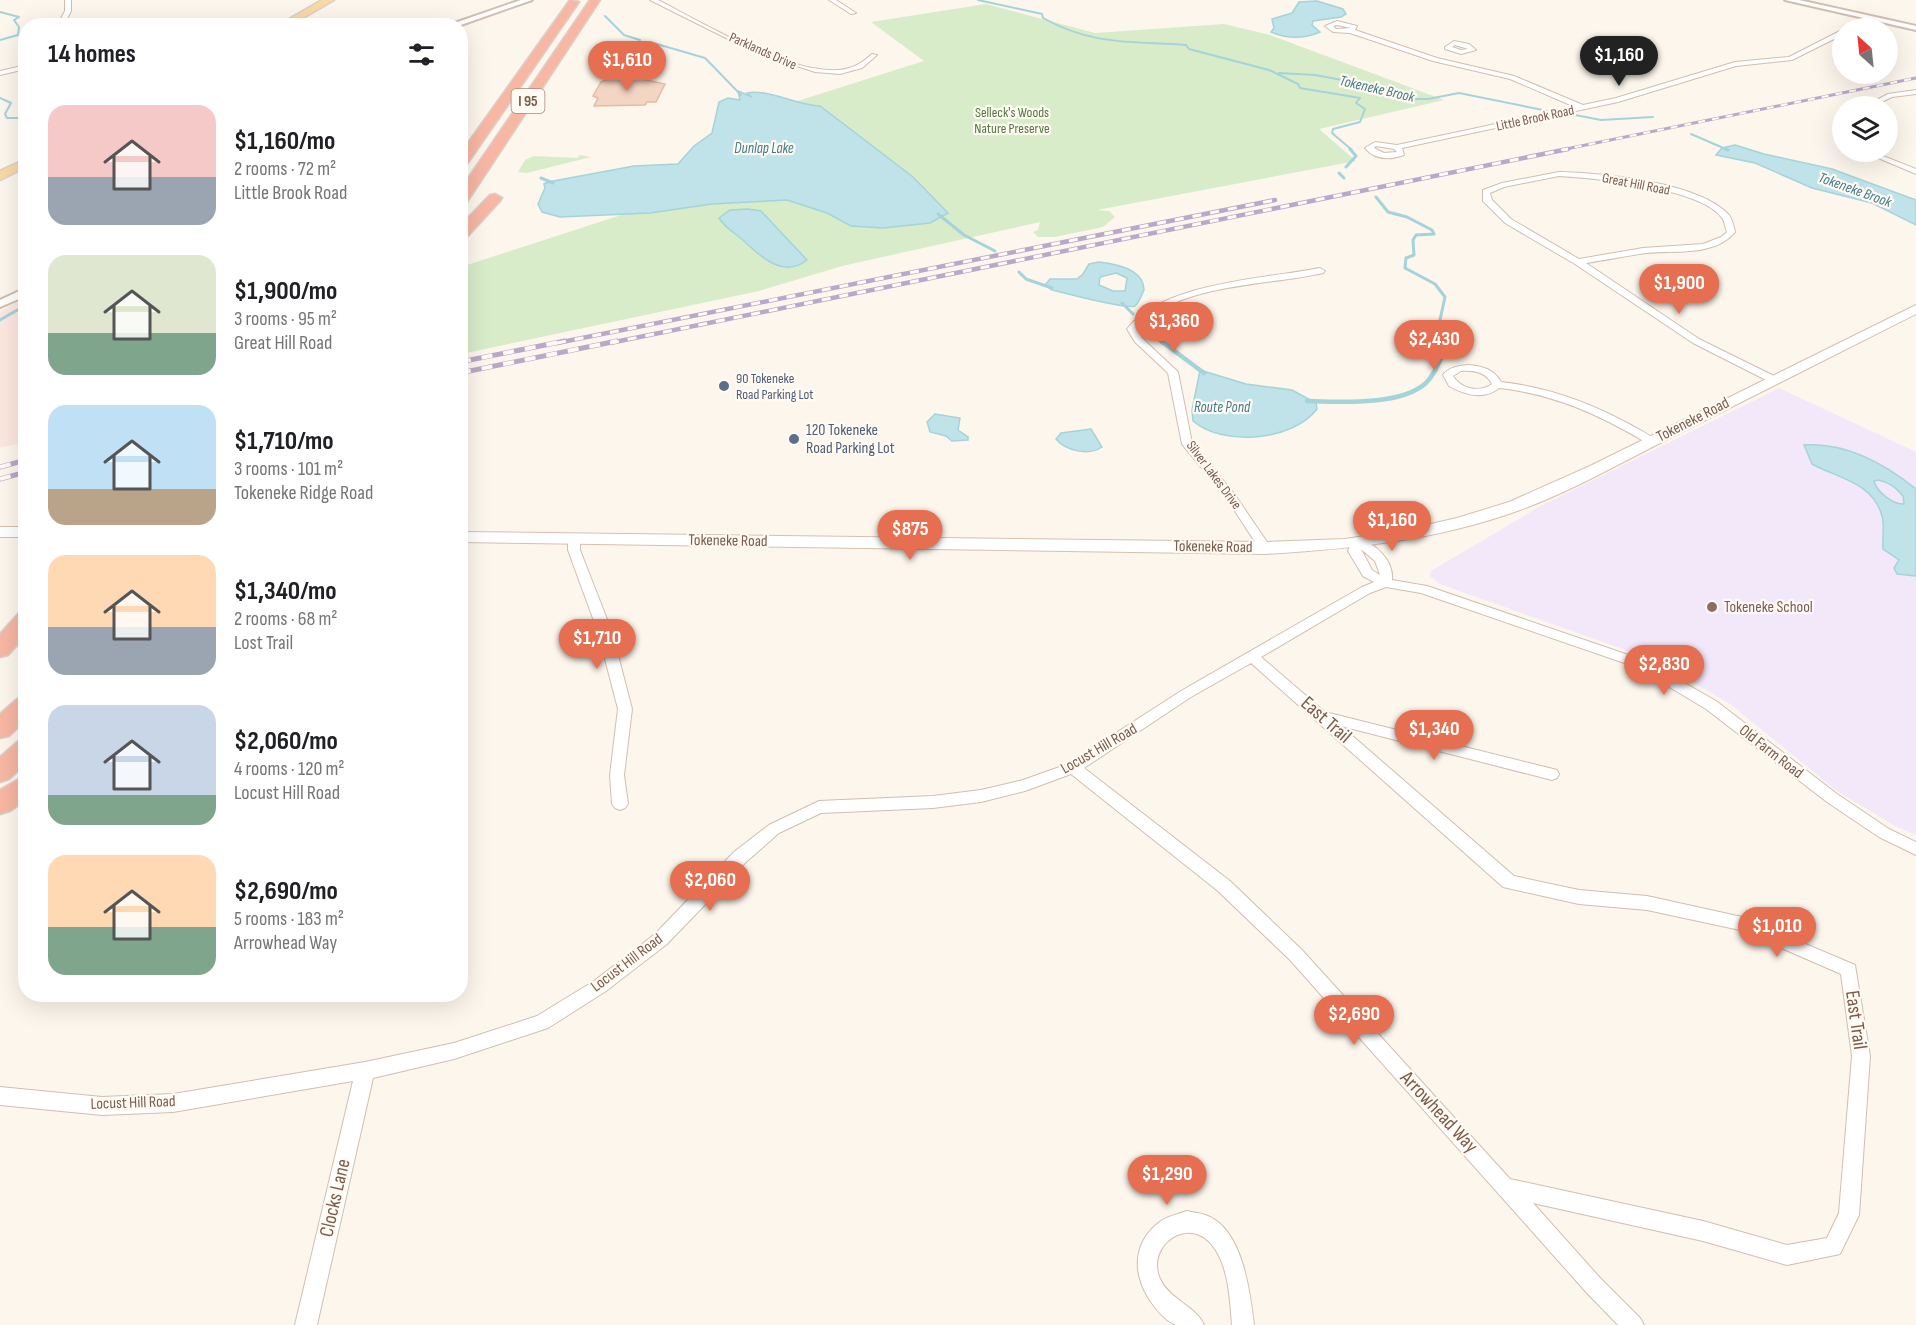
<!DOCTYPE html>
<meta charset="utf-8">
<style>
:root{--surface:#fff;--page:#f6f6f6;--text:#202124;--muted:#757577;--accent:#e76f51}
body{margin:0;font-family:"Sofia Sans Condensed",sans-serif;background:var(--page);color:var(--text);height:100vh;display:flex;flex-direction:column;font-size:22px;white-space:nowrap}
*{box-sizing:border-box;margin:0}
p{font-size:20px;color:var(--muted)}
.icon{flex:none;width:33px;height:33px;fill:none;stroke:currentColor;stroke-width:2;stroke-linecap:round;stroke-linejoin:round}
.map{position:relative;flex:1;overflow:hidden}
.side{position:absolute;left:18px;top:18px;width:450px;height:984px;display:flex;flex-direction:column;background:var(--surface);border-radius:24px;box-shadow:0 6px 24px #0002}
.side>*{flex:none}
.needle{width:39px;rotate:333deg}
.fabs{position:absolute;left:1832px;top:18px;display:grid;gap:12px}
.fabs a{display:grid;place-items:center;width:66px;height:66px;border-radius:50%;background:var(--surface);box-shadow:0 6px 24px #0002;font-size:30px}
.price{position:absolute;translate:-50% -51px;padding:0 14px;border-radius:21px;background:var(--accent);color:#fff;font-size:20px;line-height:39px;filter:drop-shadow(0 2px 3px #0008)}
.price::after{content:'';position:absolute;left:50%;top:36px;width:18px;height:14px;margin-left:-9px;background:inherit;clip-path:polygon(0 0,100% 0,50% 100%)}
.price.active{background:#222;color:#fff}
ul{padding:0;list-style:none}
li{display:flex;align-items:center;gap:18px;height:150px;padding:0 30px}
li span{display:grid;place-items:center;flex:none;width:168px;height:120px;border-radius:18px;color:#555}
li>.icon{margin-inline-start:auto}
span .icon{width:72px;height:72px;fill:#fffc;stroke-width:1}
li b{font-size:26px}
h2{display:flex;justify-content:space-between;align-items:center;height:72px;padding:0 30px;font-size:26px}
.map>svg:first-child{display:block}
.commercial{fill:#fde8e0}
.education{fill:#f3e8fa}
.green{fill:#d8ecc9}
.water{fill:#bfe3e8;stroke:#a5d3da;stroke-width:1.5;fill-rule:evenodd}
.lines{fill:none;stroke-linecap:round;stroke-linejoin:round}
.stream-far2{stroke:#a5d3da;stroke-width:2}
.stream-far1{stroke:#a5d3da;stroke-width:3}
.stream{stroke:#a5d3da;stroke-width:4.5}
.building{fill:#f3d5c3;stroke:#e6bba3;stroke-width:1.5}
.minor-casing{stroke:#d1beb0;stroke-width:2}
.tertiary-casing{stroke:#d1beb0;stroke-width:4}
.secondary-casing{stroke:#d6c0b0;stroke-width:2}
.primary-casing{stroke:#dad1cd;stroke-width:3}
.motorway-casing{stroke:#dad1cd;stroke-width:3}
.minor{fill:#fff;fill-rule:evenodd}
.tertiary{fill:#fff;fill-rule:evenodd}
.secondary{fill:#fff;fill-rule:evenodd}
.primary{fill:#fbd9a5;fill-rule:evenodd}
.motorway{fill:#f7b7a3;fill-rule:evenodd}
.rail-far2-casing{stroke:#b9a8c9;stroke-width:3}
.rail-far1-casing{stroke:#b9a8c9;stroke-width:4.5}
.rail-casing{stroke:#b9a8c9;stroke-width:5}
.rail-far2{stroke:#fffaf3;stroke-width:2;stroke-dasharray:7;stroke-linecap:butt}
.rail-far1{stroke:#fffaf3;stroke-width:3;stroke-dasharray:9;stroke-linecap:butt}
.rail{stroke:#fffaf3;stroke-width:4;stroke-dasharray:11;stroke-linecap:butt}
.service-dot{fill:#5c6f8a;stroke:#fffaf3;stroke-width:2}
.education-dot{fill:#8d6e63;stroke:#fffaf3;stroke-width:2}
.labels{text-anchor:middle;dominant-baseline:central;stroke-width:4.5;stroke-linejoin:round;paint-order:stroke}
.far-street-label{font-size:14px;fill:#7a5c4d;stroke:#fffaf3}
.far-park-label{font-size:14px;fill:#537a41;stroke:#fffaf3}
.far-service-label{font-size:14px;fill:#4e5e75;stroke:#fffaf3;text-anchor:start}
.far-water-label{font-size:15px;font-style:italic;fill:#437c86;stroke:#fffaf3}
.shield{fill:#fffaf3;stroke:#a28b7f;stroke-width:1.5}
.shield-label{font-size:15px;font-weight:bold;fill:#7a5c4d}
.street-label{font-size:16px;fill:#7a5c4d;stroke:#fffaf3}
.service-label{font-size:16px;fill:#4e5e75;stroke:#fffaf3;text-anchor:start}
.education-label{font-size:16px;fill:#785e54;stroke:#fffaf3;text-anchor:start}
.near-street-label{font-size:20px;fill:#7a5c4d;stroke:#fffaf3}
</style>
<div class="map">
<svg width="1916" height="1325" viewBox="0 0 1916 1325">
<rect width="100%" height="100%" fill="#fdf6ec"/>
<path class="commercial" d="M 25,297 L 25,442 L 0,448 L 0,312 Z"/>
<path class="education" d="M 1779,388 L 1916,452 L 1916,835 L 1895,826 L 1837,791 L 1730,704 L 1659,662 L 1440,584 L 1430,576 L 1431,571 L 1539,507 Z"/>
<path class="green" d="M 986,4 L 1095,33 L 1224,24 L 1270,35 L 1444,100 L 1319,129 L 1356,161 L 1097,210 L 1109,211 L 1115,217 L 1103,227 L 1055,237 L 1038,237 L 1033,232 L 1038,230 L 1040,222 L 842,266 L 759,291 L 461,354 L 461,267 L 760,170 L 760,113 L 924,61 L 871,22 Z
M 580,155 L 591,157 L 527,173 L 518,172 L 525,160 L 534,156 L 577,158 Z"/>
<path class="water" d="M 1317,1 L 1343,9 L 1346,14 L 1341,17 L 1313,21 L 1312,25 L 1320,32 C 1304,39 1287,39 1271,32 L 1274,28 L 1272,19 L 1292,13 L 1299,2 Z
M 738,91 L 752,97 L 747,93 C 770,89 796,105 820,106 L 913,177 L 948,213 L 930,223 L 883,228 L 851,226 L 827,213 L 787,200 L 712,204 L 650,213 L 560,217 L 542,212 L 538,204 L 545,188 L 544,184 L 548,182 L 634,166 L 678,164 L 694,146 L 712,133 L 719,102 L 728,98 L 740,100 Z
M 1735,145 L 1764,154 L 1832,169 L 1916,200 L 1916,225 L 1872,203 L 1812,188 L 1755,163 L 1716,155 L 1722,148 Z
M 748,209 L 761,211 L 807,260 C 783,279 760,256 744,241 C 735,233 725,228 719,218 L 730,210 Z
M 1099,262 C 1117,264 1144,269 1144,290 C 1141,295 1140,302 1135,306 C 1127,310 1065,293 1052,290 L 1045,285 L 1050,279 L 1077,279 L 1083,274 L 1089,264 ZM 1116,273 L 1127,278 L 1125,291 L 1113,291 L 1099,285 L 1100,277 Z
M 1200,370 L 1246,384 L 1292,390 L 1316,403 L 1317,409 C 1293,441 1223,447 1193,421 L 1192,410 Z
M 935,414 L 960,418 L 958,430 L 968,437 L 968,440 L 952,441 L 946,436 L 930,432 L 927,422 Z
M 1091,429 L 1102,447 C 1089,456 1066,451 1056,439 L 1061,433 Z
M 1804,445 C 1846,442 1885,464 1916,489 L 1916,576 L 1897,574 L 1894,568 L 1899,560 L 1883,549 C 1882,538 1885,526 1882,516 C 1873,482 1837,478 1812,464 ZM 1878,480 C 1889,482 1895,487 1903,496 L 1904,504 C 1893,505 1876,491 1874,481 Z"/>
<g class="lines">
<path class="stream-far2" d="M 978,0 L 1042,14 L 1043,18 C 1093,46 1132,41 1186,45 L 1189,49 L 1269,70 L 1298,84 L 1300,88 L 1360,98 L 1356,103 L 1365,109 L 1360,122 L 1333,129 L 1332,133 L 1352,150
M 0,12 L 19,17 L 14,20 L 19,27 L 18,35 L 0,40
M 605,16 L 624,35 L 640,40
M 650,42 L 705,58 L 741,95
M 1279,73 L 1315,75 L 1397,90 L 1413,99 L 1428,99 L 1459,93 L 1548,111
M 0,98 L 11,103 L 5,114 L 7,118 L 26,118
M 1570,114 L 1601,120 L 1653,117
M 1691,134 L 1728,150"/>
<path class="stream-far1" d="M 1725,149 L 1728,150
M 1346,167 L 1356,156 L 1350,149
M 1339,173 L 1344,178
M 541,178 L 553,183
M 1376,197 L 1388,212 L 1407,217 L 1432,230 L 1434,234 L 1416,235 L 1413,240 L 1414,255 L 1406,258 L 1405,268 L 1435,284 L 1445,297 L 1438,329 L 1444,343
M 938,214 L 964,235 L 995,251
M 1019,272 L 1026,279 L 1052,288
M 1122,303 L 1133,314
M 0,320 L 26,305
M 1146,324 L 1162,343"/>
<path class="stream" d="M 1161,341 L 1204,373
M 1307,401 C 1339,402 1401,406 1426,383 C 1436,373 1440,359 1446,346 L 1444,341"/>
</g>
<path class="building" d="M 613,77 L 632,77 L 665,84 L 656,102 L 647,102 L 645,105 L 594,106 L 598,98 L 593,96 L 601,82 Z"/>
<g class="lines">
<defs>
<path id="minor" d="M 65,0 L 71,0 L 71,11 L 63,26 L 57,26 L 65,11 Z
M 650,0 L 658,0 C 705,24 786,73 839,70 C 853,69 862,63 872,54 L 877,55 L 862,68 L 840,74 L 815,72 L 754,52 Z
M 829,0 L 836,0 L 856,13 L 851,14 Z
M 1866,16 L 1871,17 L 1852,28 L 1845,28 Z
M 1337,21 L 1357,26 L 1355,30 L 1437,58 L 1514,76 L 1583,105 L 1616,98 L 1735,62 L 1789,57 L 1840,31 L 1842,30 L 1842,35 L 1792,60 L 1736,66 L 1618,102 L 1402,148 L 1404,155 C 1390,160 1375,160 1365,148 L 1375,142 L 1397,145 L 1575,107 L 1510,79 L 1433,61 L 1350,33 L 1333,32 L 1325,26 ZM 1337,25 L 1351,28 L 1336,29 L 1333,26 ZM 1376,146 L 1394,149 L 1397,152 L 1384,153 L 1374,148 Z
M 1454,41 L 1469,44 L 1476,50 L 1461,54 L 1445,49 L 1445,47 ZM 1455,45 L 1468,49 L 1461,50 L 1452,47 Z
M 26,65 L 26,69 L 0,75 L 0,71 Z
M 1916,90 L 1916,94 L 1892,97 L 1873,106 L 1865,106 L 1888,94 Z
M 1864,152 L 1873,152 L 1916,169 L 1916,174 Z
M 1559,172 C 1602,173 1699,182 1729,215 C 1732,219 1734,227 1735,232 C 1714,257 1675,250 1646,253 C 1626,256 1606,260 1586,263 L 1699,339 L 1776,377 L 1776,381 L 1768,381 L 1693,343 L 1575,264 L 1505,223 L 1483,201 L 1483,190 L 1502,183 ZM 1559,176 C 1594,178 1702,188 1722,218 C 1725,221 1725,228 1727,232 L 1721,237 L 1703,244 L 1643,248 L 1579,259 L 1511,219 L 1492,200 L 1490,193 L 1504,187 Z
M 1320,268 L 1325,271 L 1323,273 C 1267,286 1177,283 1137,329 L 1142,338 L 1178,372 L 1192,443 L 1235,495 L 1269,545 L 1271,548 L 1265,552 L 1261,551 L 1227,499 L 1182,444 L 1168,373 L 1135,342 L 1127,329 C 1164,282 1264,279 1320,268 Z
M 1468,365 C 1482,366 1494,369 1501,382 C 1547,387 1589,402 1629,424 C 1638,429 1649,434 1656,441 L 1651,444 L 1647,443 C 1600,415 1554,394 1499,388 C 1484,400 1465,395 1449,386 L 1443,375 C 1449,367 1458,366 1468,365 ZM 1461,371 C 1474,370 1486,372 1492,384 C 1479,393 1461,389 1453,376 Z
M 574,534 L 580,538 L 580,550 L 612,632 L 632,709 L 624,775 L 628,804 L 625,808 L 620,810 L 615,808 L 612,804 L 610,775 L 618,709 L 598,632 L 568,550 L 568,538 Z
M 1357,538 C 1375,543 1394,560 1392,580 L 1427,586 L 1646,661 L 1716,701 L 1837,794 L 1889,829 L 1916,842 L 1916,855 L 1879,837 L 1827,802 L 1706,709 L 1636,667 L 1421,593 L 1386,587 L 1370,593 L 1261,657 L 1325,712 L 1557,770 L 1559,774 L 1557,778 L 1552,780 L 1341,726 L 1514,876 L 1579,890 L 1647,896 L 1742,917 L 1855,965 L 1870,1056 L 1859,1215 L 1840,1254 L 1787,1265 L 1703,1241 L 1533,1203 L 1601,1279 L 1640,1318 L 1644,1325 L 1618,1325 L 1587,1293 L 1290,960 L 1218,891 L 1071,774 L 1025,791 L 981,802 L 933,808 L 821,813 L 779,833 L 746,862 L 667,944 L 606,991 L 548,1028 L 454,1059 L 373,1078 L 317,1325 L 295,1325 L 353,1081 L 173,1112 L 102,1115 L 0,1105 L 0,1087 L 102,1097 L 173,1094 L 365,1062 L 454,1043 L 537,1016 L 594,981 L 655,934 L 734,852 L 769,825 L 819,801 L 933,796 L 981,790 L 1023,780 L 1068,764 L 1181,691 L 1362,587 L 1374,582 L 1363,576 L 1348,551 L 1353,539 ZM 1361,549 L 1375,561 L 1380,575 L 1372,570 ZM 1251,663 L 1503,887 L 1579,904 L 1647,910 L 1740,930 L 1841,974 L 1852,1056 L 1839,1213 L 1827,1238 L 1787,1245 L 1703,1221 L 1510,1179 L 1302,950 L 1230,881 L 1084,768 L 1191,697 Z
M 1187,1211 C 1195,1213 1203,1213 1210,1217 C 1243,1233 1250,1292 1254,1325 L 1232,1325 C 1230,1301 1229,1270 1215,1249 C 1191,1212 1145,1245 1160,1279 C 1170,1300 1196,1306 1204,1325 C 1196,1325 1183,1325 1176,1325 C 1165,1321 1155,1308 1149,1299 C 1132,1272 1133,1241 1161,1221 C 1168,1216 1179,1214 1187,1211 Z"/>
<path id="tertiary" d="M 521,0 L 532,0 L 458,26 L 446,26 Z
M 1785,0 L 1799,0 L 1916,26 L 1916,30 Z
M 26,288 L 26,296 L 0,307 L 0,300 Z"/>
<path id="secondary" d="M 1916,305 L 1916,314 C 1835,355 1753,396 1672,437 C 1622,462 1572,491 1520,510 C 1438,540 1352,549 1265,554 L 460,542 L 460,532 L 1265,542 L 1345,539 L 1404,530 L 1457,518 L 1509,502 L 1590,466 Z
M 0,527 L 26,527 L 26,537 L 0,537 Z"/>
<path id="primary" d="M 322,0 L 334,0 L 289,26 L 277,26 Z
M 26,159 L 26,167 L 0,180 L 0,171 Z"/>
<path id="motorway" d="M 570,0 L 579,2 L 465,167 L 460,168 L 460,154 Z
M 590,0 L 600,0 L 467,202 L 460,206 L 460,190 Z
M 495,194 L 502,198 L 500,201 L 465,239 L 460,240 L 460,226 L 490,195 Z
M 26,611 L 26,635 L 8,655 L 0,657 L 0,634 L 18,614 Z
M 26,696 L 26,720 L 9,736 L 0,738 L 0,714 L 17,699 Z
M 26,740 L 26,764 L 9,779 L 0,782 L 0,757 L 17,742 Z
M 26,775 L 26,800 L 10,811 L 0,814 L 0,790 Z"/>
</defs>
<use href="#minor" class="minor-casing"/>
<use href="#tertiary" class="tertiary-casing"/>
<use href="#secondary" class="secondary-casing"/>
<use href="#primary" class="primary-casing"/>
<use href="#motorway" class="motorway-casing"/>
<use href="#minor" class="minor"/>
<use href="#tertiary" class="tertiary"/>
<use href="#secondary" class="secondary"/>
<use href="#primary" class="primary"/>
<use href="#motorway" class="motorway"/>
<defs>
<path id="rail-far2" d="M 1561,150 L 1916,78"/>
<path id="rail-far1" d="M 557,343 L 1275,200
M 610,343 L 1568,149"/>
<path id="rail" d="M 460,362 L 565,341
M 460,373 L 617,341
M 0,467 L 26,460
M 0,479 L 26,472"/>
</defs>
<use href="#rail-far2" class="rail-far2-casing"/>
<use href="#rail-far1" class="rail-far1-casing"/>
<use href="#rail" class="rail-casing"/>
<use href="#rail-far2" class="rail-far2"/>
<use href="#rail-far1" class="rail-far1"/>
<use href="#rail" class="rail"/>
</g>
<g class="service-dot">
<circle cx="724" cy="386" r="6"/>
<circle cx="794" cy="439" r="6"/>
</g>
<circle class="education-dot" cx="1712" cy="607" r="6"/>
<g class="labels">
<g class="far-street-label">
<text transform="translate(763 51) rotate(24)">Parklands Drive</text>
<text transform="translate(1535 118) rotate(-12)">Little Brook Road</text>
<text transform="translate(1636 184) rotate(11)">Great Hill Road</text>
<text transform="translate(1214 475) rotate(53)">Silver Lakes Drive</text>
</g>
<g class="far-park-label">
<text x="1012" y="112">Selleck's Woods<tspan x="1012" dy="16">Nature Preserve</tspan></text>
</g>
<g class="far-service-label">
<text x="736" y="378">90 Tokeneke<tspan x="736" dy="16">Road Parking Lot</tspan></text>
</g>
<g class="far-water-label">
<text transform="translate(1377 89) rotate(13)">Tokeneke Brook</text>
<text x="764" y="148">Dunlap Lake</text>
<text transform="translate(1855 190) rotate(20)">Tokeneke Brook</text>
<text x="1222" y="407">Route Pond</text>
</g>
<rect class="shield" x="511.5" y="89" width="33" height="24" rx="4.5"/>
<g class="shield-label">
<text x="528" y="101">I 95</text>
</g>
<g class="street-label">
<text transform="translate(1693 420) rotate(-27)">Tokeneke Road</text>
<text transform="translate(728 541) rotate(1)">Tokeneke Road</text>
<text transform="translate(1213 547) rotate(1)">Tokeneke Road</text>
<text transform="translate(1099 749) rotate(-30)">Locust Hill Road</text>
<text transform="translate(1771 752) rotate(38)">Old Farm Road</text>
<text transform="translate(627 963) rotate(-37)">Locust Hill Road</text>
<text transform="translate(133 1103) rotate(-2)">Locust Hill Road</text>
</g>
<g class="service-label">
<text x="806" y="430">120 Tokeneke<tspan x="806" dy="18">Road Parking Lot</tspan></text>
</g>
<g class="education-label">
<text x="1724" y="607">Tokeneke School</text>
</g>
<g class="near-street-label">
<text transform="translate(1326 720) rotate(41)">East Trail</text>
<text transform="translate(1856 1020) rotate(82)">East Trail</text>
<text transform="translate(1439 1112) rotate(47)">Arrowhead Way</text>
<text transform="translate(335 1198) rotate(-77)">Clocks Lane</text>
</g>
</g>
</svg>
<div class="fabs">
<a><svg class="needle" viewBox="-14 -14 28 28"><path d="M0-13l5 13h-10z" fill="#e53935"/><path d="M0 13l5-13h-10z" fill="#757577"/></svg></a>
<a><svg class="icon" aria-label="layers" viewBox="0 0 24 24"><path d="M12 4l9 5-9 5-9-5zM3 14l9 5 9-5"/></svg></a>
</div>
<b class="price active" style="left:1619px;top:87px">$1,160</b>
<b class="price" style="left:627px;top:92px">$1,610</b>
<b class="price" style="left:1679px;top:315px">$1,900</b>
<b class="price" style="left:1174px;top:353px">$1,360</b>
<b class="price" style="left:1434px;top:371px">$2,430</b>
<b class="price" style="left:1392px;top:552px">$1,160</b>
<b class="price" style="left:910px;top:561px">$875</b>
<b class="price" style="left:597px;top:670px">$1,710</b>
<b class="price" style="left:1664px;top:696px">$2,830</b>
<b class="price" style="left:1434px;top:761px">$1,340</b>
<b class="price" style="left:710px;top:912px">$2,060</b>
<b class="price" style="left:1777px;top:958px">$1,010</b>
<b class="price" style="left:1354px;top:1046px">$2,690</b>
<b class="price" style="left:1167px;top:1206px">$1,290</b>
<section class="side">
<h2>14 homes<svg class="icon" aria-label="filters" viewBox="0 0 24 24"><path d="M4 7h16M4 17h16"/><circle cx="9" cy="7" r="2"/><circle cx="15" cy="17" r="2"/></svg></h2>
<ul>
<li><span style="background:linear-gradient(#f6c9c9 60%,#9aa5b1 0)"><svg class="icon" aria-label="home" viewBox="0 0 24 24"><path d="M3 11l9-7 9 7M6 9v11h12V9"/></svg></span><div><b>$1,160/mo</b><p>2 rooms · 72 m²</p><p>Little Brook Road</p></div></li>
<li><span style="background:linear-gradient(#dfe7d0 65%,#7fa58c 0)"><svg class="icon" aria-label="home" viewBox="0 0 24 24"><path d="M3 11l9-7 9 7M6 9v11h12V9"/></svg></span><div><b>$1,900/mo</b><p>3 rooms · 95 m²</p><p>Great Hill Road</p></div></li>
<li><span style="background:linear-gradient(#bfe0f5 70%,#b9a48a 0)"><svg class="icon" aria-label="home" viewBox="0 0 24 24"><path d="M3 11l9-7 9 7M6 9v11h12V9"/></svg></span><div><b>$1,710/mo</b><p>3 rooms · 101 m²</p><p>Tokeneke Ridge Road</p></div></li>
<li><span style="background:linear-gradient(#ffd9b3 60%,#9aa5b1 0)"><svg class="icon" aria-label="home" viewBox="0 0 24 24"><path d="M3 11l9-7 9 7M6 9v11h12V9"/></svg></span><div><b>$1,340/mo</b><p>2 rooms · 68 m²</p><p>Lost Trail</p></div></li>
<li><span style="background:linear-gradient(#c9d6e8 75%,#7fa58c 0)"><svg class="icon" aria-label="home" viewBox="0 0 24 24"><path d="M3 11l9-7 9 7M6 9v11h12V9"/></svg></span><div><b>$2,060/mo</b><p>4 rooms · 120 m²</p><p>Locust Hill Road</p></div></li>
<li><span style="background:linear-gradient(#ffd9b3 60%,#7fa58c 0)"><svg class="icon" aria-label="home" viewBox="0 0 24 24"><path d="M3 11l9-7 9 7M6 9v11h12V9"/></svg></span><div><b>$2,690/mo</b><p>5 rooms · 183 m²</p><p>Arrowhead Way</p></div></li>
</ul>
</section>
</div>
